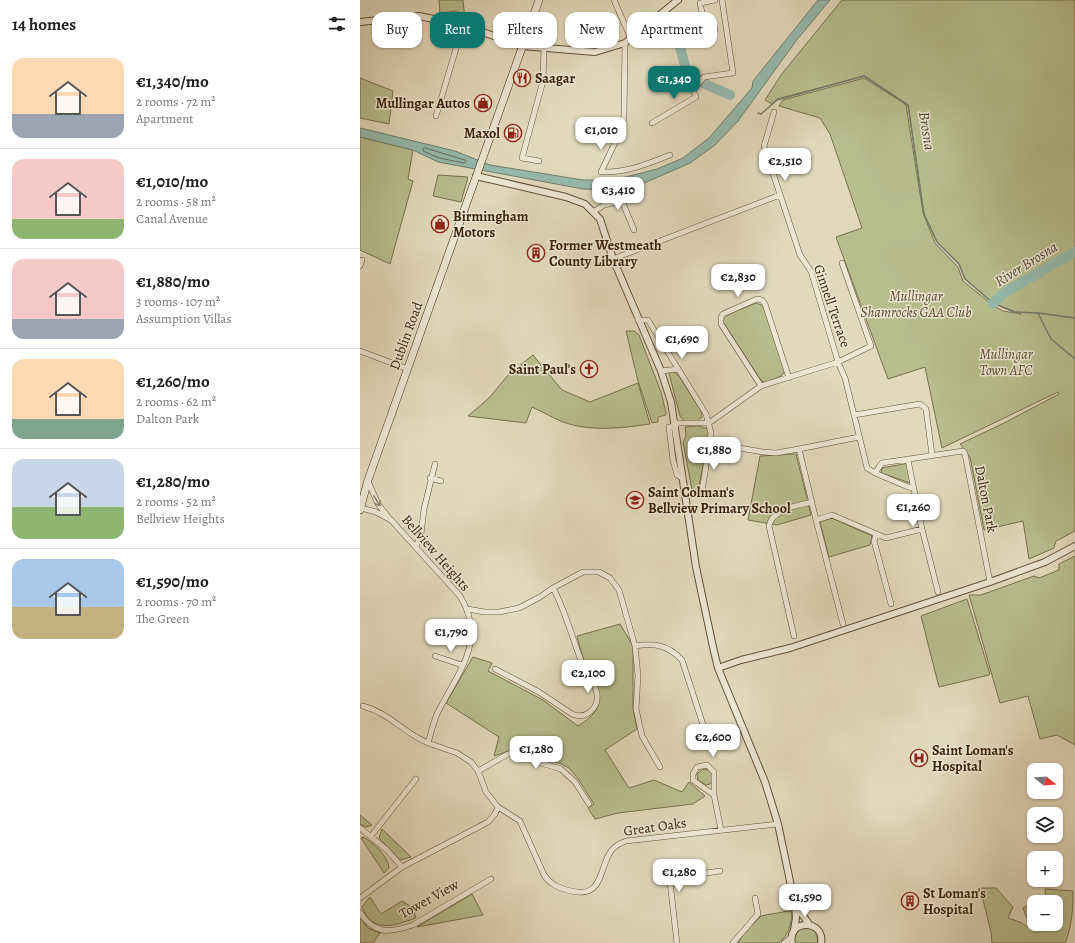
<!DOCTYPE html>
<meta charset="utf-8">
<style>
:root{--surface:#fff;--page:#f2f2f2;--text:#202124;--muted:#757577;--line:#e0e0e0;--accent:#0f766e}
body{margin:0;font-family:Alegreya,serif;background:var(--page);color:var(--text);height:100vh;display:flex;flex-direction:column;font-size:15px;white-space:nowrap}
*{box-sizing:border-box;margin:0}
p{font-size:13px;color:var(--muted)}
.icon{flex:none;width:22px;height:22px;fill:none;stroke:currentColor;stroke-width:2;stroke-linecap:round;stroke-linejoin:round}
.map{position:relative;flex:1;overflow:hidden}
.panel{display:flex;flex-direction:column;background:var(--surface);width:360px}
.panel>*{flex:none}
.hud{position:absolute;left:12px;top:12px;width:380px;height:36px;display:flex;gap:8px}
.needle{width:26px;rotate:107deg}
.fabs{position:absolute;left:667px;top:763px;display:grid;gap:8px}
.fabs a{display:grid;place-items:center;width:36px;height:36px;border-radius:8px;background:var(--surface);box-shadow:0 1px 3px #0004;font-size:20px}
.price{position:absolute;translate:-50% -34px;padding:0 9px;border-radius:8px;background:#fff;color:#222;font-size:13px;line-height:26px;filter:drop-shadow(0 1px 2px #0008)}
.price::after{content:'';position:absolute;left:50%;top:24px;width:12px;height:9px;margin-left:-6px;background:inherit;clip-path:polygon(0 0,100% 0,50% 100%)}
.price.current{background:var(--accent);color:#fff}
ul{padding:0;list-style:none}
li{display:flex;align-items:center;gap:12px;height:100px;padding:0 12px}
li+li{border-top:1px solid var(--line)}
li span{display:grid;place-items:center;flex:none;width:112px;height:80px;border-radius:12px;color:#555}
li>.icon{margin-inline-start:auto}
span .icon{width:48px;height:48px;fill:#fffc;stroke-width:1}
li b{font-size:17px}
h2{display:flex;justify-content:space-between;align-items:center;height:48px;padding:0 12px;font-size:17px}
.chip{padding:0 14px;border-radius:12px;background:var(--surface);box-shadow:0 1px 3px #0004;font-size:14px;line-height:36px}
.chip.current{background:var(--accent);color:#fff}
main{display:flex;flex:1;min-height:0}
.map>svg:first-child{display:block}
.green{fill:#b7be8e;stroke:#78704c}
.water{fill:#95baae;stroke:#717e6c}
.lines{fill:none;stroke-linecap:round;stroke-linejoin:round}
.shore{stroke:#686e5c;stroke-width:1}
.stream{stroke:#717e6c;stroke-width:1.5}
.river{stroke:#95baae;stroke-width:10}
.minor-casing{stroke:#645036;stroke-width:6}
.tertiary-casing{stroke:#645036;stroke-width:8}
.secondary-casing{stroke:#3a2309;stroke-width:8}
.minor{stroke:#ece6d3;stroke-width:5}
.tertiary{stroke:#ece6d3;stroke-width:6}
.secondary{stroke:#ece6d3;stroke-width:7}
.oneway{stroke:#93846e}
.labels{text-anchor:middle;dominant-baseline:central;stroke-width:3;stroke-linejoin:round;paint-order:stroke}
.poi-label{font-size:14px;font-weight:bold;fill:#3a2309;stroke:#ece6d3;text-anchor:start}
.park-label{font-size:14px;font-style:italic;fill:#594a2a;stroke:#ece6d3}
.street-label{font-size:14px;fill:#3a2309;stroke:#ece6d3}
.water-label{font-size:15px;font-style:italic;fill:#514932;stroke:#ece6d3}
</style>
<main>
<section class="panel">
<h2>14 homes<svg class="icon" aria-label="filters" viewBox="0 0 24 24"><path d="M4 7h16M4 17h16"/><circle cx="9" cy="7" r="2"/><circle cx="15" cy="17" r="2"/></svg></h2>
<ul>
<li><span style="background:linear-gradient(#ffd9b3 70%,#9aa5b1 0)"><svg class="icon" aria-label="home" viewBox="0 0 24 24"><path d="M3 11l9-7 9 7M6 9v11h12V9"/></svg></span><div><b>€1,340/mo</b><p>2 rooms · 72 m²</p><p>Apartment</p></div></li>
<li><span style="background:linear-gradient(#f6c9c9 75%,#8fb573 0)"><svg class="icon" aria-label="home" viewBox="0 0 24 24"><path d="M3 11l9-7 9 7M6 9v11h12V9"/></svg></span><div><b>€1,010/mo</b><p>2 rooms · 58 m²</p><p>Canal Avenue</p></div></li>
<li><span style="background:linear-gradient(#f6c9c9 75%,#9aa5b1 0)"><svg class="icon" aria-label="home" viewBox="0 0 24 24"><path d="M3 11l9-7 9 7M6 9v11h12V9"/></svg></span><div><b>€1,880/mo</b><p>3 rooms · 107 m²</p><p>Assumption Villas</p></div></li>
<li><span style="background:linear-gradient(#ffd9b3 75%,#7fa58c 0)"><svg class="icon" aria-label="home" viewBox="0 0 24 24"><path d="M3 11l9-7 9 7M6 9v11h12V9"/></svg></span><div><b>€1,260/mo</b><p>2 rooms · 62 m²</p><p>Dalton Park</p></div></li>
<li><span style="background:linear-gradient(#c9d6e8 60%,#8fb573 0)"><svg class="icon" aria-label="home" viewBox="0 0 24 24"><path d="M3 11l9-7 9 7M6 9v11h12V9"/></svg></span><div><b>€1,280/mo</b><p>2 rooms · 52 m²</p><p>Bellview Heights</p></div></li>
<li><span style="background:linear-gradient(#a9c7e8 60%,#c2b280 0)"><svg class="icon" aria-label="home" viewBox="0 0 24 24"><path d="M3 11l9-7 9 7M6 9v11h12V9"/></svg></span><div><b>€1,590/mo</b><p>2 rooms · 70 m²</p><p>The Green</p></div></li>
</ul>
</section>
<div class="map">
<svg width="715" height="943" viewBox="0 0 715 943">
<rect width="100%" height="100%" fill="#e2d9bc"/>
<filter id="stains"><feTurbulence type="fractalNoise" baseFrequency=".005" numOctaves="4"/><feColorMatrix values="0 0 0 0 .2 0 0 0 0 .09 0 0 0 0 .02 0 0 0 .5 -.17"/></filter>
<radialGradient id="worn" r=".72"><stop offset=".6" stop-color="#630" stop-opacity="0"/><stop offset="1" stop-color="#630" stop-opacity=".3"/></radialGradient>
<path class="green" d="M 79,0 L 103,0 L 105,19 L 97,11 L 80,13 Z
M 482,0 L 715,0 L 715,531 L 696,541 L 694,548 L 669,559 L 663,521 L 624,530 L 610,457 L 600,444 L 642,424 L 699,394 L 698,392 L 582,448 L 565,367 L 528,379 L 476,237 L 502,228 L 470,134 L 460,118 L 419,106 L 423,100 L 504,78 L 542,102 L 546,105 L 563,213 L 575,243 L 598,267 L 603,281 L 634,306 L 643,311 L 661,314 L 633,303 L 605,279 L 599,264 L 577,242 L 564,214 L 548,105 L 504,76 L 417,99 L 412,104 L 405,100 L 421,75 Z
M 0,78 L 33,91 L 29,124 L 0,118 Z
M 0,137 L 53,150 L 48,179 L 53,181 L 30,264 L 0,250 Z
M 78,175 L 108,177 L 101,202 L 73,196 Z
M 396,303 L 404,306 L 425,371 L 421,376 L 405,383 L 400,379 L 363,322 L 364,316 Z
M 266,331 L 274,331 L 279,335 L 301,392 L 306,413 L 306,415 L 298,417 L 298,422 L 292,423 L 278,381 Z
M 173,355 L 202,390 L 230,402 L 278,383 L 290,424 C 262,428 231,432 203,422 C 193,418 183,412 172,407 L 166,423 L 108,416 L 129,398 L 148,375 Z
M 314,372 L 319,376 L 341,411 L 342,417 L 337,421 L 324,421 L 320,416 L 309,373 Z
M 339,426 L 348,429 L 349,435 L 339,486 L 338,489 L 332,490 L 323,442 L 326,436 L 325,427 Z
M 436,454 L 451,515 L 417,525 L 388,520 L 400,456 Z
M 549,463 L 553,484 L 521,473 L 522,468 Z
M 472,518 L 512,536 L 510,545 L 469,557 L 460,522 Z
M 715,556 L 715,745 L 697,735 L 680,739 L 668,696 L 640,703 L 609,595 L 621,595 L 674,576 L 679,578 L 699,570 L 699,564 Z
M 607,599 L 630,674 L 629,675 L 579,687 L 561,616 Z
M 260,624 L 273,646 L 273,709 L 277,729 L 245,750 L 269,788 L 294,780 L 322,792 L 329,782 L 345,796 L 333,804 L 258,813 L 235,819 L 228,808 L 234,804 L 219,780 L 209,768 L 199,763 L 187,760 L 163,746 L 134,756 L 139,737 L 86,703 L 113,657 L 132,663 L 128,671 L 183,700 L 218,726 C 255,703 235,688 224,660 C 221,652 219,644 217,636 Z
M 343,769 L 351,770 L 353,782 L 350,784 L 346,785 L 338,780 L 337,774 Z
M 0,815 L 12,825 L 6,827 L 0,824 Z
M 22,829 L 51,857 L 40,860 L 19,838 Z
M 3,837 C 14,843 28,856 29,868 L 24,873 L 1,838 Z
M 620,888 L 636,888 L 653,907 L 648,918 L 660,922 L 671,929 L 663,908 L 674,902 L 674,924 L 696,924 L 696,902 L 686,902 L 685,889 L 713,891 C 713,909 712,926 705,943 L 632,943 L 631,932 Z
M 112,894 L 123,915 L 57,927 Z
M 10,897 L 21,914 L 42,901 L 53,908 L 56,918 C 33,926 13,934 2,907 Z
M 428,911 L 432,912 C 431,925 429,934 419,943 L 378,943 L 384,933 L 401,916 Z
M 0,917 L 8,928 L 20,933 L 13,943 L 0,943 Z
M 440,928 L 452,928 L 458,933 L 458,943 L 434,943 L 434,934 Z"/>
<path class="water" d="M 458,0 L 470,0 L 436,41 L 378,121 L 355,145 L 330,163 L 282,184 L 253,190 L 223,189 L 78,162 L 53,150 L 0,137 L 0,128 L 95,151 L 130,165 L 223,180 L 254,180 L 297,169 L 323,158 L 349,138 L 392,88 L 393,81 Z"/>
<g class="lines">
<path class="shore" d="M 65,148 L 105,160 L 106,162 L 104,163 L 79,158 L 63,151 L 63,149 Z"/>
<path class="stream" d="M 398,113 L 401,114 L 417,100 L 504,76 L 548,105 L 564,214 L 577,242 L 599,264 L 605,279 L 633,303 L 654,312 L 678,313 L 715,318
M 678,313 L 691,339 L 715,359"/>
<path class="river" d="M 314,19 L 315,29 L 326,69 L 334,77 L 345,84 L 370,95
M 633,303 L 647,291 L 715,252"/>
<defs>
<path id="minor" d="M 254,0 L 271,39
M 355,29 L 346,31 L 340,3 L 355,0
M 265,43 L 264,115 L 262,128 L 241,172 C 266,173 287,164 310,155
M 320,72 L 328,87 L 333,90
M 76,116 L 103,25
M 292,123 L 336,97 L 333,90 L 344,77 L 373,73 L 362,0
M 227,130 L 239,130 L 251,124 L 262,128
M 179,161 L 162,158 L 183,81 L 184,48
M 233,212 L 244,205 L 262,201 L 274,230
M 253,259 L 420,195
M 482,263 L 511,346 L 478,362 L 485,378 L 507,468 L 515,473 L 522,463 L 603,451 L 605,454 L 630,582
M 0,266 L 2,260
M 278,320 L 288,320 L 346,414 L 351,433 L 342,492 L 326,496
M 0,351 L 48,369
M 301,371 L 318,369
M 401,386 L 361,324 L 361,317 L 363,314 L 397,299 L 402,300 L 405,304 L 429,378
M 494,415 L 560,404 L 566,409 L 572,455
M 315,423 L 349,423 L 401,386 L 478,362 L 451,271 L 440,255 L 404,146 L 414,112
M 316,426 L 309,427 L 313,460 L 317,475 L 323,478
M 499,437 L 439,449 L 456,520 L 472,515 L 526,538 L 562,529
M 350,443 L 403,452 L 416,453 L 439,449
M 548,460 L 562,529 L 578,592
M 515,473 L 548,487 L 554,488
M 70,478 L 81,481
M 8,481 L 18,504 L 29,518
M 1,508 L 16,512 L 31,520 L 100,596 C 128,642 97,673 77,714 C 73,723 71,734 68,743 L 97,753 L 111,762 L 118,771 L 126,792 L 138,807 L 160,821 L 184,875 C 190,884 197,887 207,890 C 244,901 238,870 251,851 C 255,846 260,843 266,841 L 418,824
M 456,520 L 483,624
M 516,535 L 514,541 L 531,604
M 56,547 L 61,534 L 64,509 L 75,464
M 107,609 L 125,612 L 139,612 L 159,608 L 180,597 L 193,588 L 223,572 L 239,572 L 250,578 L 259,590 L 275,646 L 278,676 L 276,709 L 282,736 L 300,767
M 434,636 L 409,526 C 412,509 439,505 452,502
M 275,646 C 295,643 308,645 322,660 L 346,734
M 75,656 L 102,665
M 135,669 L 179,692 L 212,714 C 225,720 239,709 237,694 C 235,682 226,673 222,663 C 212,638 206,612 193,588
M 3,706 C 31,714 42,732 68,743
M 118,771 L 148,754 L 160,750 L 181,763 L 201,769 L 215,782 L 229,804
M 354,795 L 333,780 L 333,774 L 337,767 L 347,765 L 354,772 L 354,795 L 361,830
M 0,828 L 27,850 L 42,867
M 11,836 L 56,779
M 0,898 L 42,867 L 128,822 L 135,814 L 138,807
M 0,913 C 16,935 29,933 53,925 L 131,879
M 317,943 L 310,882 L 312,878 L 360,871
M 373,943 L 398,914 L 395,898
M 424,943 L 432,937"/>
<path id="tertiary" d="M 0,22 L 59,16 L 103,25 L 162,46 L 235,52 L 265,43 L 318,0
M 116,176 L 206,197 L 225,204 L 240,219 L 253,259 L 301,371 L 311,402 L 336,567 L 353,647 L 358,668 L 405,782 L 418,824 L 435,905 L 436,918 L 434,930
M 358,668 L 381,660 L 430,648 L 630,582 L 685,562 L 715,546
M 436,906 L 449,924
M 432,943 C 427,919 465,919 461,943"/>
<path id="secondary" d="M 0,510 L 8,480 L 179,0"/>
</defs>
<use href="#minor" class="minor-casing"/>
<use href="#tertiary" class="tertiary-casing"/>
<use href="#secondary" class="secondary-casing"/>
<use href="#minor" class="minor"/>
<use href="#tertiary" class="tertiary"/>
<use href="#secondary" class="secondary"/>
</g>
<defs><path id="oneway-shaft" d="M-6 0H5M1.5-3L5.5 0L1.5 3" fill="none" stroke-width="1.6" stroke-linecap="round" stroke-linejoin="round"/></defs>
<use class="oneway" href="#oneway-shaft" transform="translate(17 501) rotate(58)"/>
<defs>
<symbol id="restaurant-ring" viewBox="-11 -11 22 22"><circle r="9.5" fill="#ece6d3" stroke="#8f2418" stroke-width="1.5"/><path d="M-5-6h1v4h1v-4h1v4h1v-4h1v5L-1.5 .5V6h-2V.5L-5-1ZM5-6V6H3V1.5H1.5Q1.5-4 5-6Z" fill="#8f2418"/></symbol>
<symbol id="shop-ring" viewBox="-11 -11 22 22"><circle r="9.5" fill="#ece6d3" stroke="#8f2418" stroke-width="1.5"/><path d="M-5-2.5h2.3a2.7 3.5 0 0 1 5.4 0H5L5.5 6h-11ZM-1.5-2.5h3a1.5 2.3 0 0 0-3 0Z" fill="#8f2418"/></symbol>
<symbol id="fuel-ring" viewBox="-11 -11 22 22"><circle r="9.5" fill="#ece6d3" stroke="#8f2418" stroke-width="1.5"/><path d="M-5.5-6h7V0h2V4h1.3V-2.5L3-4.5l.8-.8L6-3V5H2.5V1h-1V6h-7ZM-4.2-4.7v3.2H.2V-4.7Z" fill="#8f2418"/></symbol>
<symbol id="building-ring" viewBox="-11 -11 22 22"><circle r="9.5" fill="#ece6d3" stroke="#8f2418" stroke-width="1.5"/><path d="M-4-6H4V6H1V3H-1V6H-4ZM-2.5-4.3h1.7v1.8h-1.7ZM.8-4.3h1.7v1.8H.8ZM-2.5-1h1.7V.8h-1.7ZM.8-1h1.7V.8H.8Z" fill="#8f2418"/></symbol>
<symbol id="church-ring" viewBox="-11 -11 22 22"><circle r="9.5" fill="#ece6d3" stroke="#8f2418" stroke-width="1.5"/><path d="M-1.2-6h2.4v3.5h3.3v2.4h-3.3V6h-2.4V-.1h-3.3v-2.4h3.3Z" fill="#8f2418"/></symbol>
<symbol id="school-ring" viewBox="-11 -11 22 22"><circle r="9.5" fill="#ece6d3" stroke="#8f2418" stroke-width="1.5"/><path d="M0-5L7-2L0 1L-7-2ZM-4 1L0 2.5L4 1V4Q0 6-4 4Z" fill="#8f2418"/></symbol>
<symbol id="hospital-ring" viewBox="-11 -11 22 22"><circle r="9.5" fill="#ece6d3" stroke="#8f2418" stroke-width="1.5"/><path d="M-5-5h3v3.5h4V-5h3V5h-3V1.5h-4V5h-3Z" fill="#8f2418"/></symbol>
</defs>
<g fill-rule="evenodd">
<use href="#restaurant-ring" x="152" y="68" width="20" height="20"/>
<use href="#shop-ring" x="113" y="93" width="20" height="20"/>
<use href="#fuel-ring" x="143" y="123" width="20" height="20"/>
<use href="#shop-ring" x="70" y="214" width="20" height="20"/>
<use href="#building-ring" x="166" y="243" width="20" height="20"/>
<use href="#church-ring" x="219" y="359" width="20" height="20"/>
<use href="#school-ring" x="265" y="490" width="20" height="20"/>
<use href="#hospital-ring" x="549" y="748" width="20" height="20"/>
<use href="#building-ring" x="540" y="891" width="20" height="20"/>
</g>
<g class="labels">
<g class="poi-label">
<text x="175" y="78">Saagar</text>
<text x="110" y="103" text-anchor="end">Mullingar Autos</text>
<text x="140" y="133" text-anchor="end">Maxol</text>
<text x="93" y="216">Birmingham<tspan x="93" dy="16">Motors</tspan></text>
<text x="189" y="245">Former Westmeath<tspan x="189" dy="16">County Library</tspan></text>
<text x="216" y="369" text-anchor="end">Saint Paul's</text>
<text x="288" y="492">Saint Colman's<tspan x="288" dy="16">Bellview Primary School</tspan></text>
<text x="572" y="750">Saint Loman's<tspan x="572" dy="16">Hospital</tspan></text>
<text x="563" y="893">St Loman's<tspan x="563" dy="16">Hospital</tspan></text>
</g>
<g class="park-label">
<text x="556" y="296">Mullingar<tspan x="556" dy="16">Shamrocks GAA Club</tspan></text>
<text x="646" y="354">Mullingar<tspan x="646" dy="16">Town AFC</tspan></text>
</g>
<g class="street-label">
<text transform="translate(472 306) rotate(71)">Ginnell Terrace</text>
<text transform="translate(46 336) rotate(-70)">Dublin Road</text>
<text transform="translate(626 499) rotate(79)">Dalton Park</text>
<text transform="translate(76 553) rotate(49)">Bellview Heights</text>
<text transform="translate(295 827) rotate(-8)">Great Oaks</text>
<text transform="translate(69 899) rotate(-29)">Tower View</text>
</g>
<g class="water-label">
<text transform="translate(567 131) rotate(81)">Brosna</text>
<text transform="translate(666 264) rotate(-32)">River Brosna</text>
</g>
</g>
<rect width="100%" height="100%" filter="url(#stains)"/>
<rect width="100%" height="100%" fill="url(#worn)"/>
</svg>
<div class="fabs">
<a><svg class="needle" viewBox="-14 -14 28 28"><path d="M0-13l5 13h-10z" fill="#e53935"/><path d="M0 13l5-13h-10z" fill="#757577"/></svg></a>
<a><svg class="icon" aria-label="layers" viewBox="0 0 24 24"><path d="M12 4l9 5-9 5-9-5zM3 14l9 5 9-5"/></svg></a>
<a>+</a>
<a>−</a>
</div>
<b class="price current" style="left:314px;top:100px">€1,340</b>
<b class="price" style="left:241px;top:151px">€1,010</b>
<b class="price" style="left:425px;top:182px">€2,510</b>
<b class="price" style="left:258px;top:211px">€3,410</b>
<b class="price" style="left:378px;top:298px">€2,830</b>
<b class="price" style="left:322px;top:360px">€1,690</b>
<b class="price" style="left:354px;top:471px">€1,880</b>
<b class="price" style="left:553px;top:528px">€1,260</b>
<b class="price" style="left:91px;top:653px">€1,790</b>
<b class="price" style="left:228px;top:694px">€2,100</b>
<b class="price" style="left:353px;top:758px">€2,600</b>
<b class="price" style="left:176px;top:770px">€1,280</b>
<b class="price" style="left:319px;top:893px">€1,280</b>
<b class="price" style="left:445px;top:918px">€1,590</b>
<div class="hud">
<a class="chip">Buy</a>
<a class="chip current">Rent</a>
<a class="chip">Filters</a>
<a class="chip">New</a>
<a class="chip">Apartment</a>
</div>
</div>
</main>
